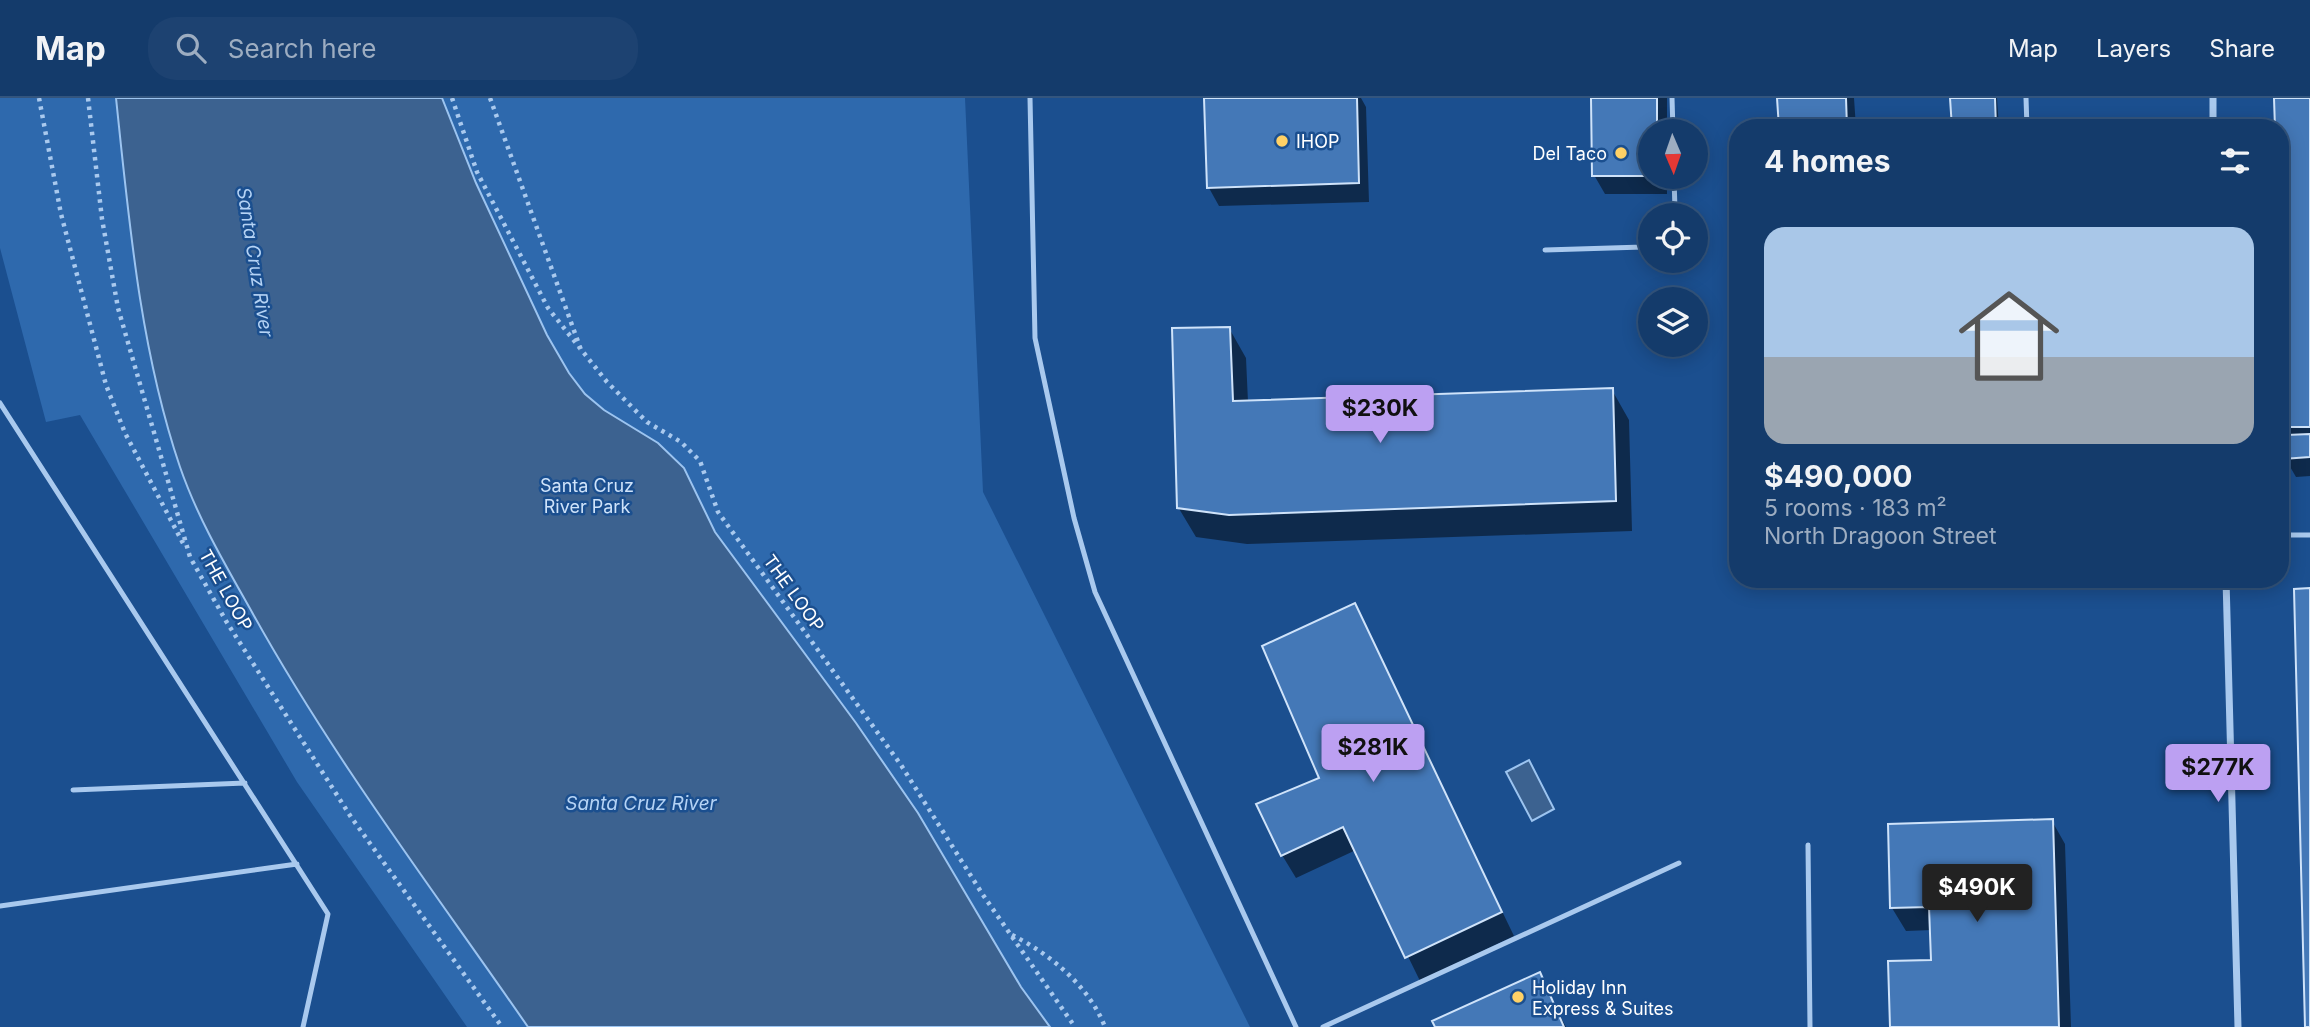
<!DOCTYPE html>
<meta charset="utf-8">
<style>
:root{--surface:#143b6b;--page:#1d4271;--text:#f1f3f6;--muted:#9dadc1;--line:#33557e;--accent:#bca0f2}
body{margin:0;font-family:Inter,sans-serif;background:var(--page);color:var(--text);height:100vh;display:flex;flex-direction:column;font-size:26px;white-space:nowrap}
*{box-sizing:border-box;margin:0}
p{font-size:23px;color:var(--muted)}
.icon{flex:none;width:38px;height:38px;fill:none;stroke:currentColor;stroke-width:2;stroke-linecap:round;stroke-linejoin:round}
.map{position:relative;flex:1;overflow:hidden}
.panel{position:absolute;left:1729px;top:21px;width:560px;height:469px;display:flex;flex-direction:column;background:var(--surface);border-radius:28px;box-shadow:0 4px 18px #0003,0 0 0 2px var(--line)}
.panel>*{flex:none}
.needle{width:46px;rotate:178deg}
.controls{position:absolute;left:1638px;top:21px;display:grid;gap:14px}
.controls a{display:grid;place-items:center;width:70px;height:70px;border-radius:50%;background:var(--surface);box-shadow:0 4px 18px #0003,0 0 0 2px var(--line);font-size:35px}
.price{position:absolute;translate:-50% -60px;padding:0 16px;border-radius:7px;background:var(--accent);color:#111;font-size:23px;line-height:46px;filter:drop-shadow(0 2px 4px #0008)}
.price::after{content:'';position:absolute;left:50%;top:42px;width:21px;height:16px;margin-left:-10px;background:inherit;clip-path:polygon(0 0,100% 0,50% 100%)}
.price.selected{background:#222;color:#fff}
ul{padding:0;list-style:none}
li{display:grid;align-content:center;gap:14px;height:371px;padding:0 35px}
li+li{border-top:2px solid var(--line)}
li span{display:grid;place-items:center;height:217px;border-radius:21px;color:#555}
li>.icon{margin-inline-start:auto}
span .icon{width:126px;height:126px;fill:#fffc;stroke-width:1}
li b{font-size:30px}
h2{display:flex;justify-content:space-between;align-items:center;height:84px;padding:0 35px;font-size:30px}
header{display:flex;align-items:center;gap:42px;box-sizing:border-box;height:98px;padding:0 35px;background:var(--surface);border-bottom:2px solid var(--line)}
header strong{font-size:33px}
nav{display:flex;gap:38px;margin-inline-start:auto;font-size:24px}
.search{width:490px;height:63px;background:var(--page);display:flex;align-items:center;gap:18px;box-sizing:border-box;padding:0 24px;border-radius:28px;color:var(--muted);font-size:26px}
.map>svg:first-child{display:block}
.green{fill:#2e69ad}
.water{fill:#3c6290;stroke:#9cc4f0;stroke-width:2}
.shadow{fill:#0007}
.building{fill:#4478b7;stroke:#cfe3fa;stroke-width:2}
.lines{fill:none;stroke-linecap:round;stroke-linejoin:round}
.path{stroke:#a9c9ee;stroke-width:4.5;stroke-dasharray:3.5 5;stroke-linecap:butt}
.service{stroke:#a9c9ee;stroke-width:5}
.minor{stroke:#a9c9ee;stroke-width:7}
.poi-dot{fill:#ffd166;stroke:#1b4f8f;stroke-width:2.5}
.labels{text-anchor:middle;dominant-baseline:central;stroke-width:5;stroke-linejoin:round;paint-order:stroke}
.poi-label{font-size:18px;fill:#fff;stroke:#1b4f8f;text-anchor:start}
.park-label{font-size:18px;fill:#cfe3fa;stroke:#1b4f8f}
.street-label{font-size:18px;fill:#fff;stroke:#1b4f8f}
.water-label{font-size:19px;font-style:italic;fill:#b5d3f5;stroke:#1b4f8f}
</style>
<header>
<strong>Map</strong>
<div class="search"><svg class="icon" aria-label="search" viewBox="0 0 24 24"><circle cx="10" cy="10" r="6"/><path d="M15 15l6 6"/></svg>Search here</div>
<nav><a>Map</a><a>Layers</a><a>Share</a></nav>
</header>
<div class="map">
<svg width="2310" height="929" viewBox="0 0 2310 929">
<rect width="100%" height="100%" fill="#1b4f8f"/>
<path class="green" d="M 0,0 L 965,0 L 983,394 L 1250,929 L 467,929 L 297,684 L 80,317 L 46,324 L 0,150 Z"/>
<path class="water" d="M 116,0 L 442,0 L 476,85 L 547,237 L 569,275 L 585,296 L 604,312 L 658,345 L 684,370 L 715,434 L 856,625 L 918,715 L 1021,889 L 1050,929 L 528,929 C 434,793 333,660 253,516 C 226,468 198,421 180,369 C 140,251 129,123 116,0 Z
M 1529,662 L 1554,711 L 1532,723 L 1506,674 Z"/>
<path class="shadow" d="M 1206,0 L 1361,0 L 1366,9 L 1369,104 L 1219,108 L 1209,90 Z
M 1592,0 L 1667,0 L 1667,33 L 1650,33 L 1650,79 L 1667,79 L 1667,96 L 1605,96 L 1594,77 Z
M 1779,0 L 1854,0 L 1856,30 L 1781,30 Z
M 1952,0 L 1997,0 L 1999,30 L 1953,30 Z
M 2276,0 L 2310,0 L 2310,378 L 2296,379 L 2285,360 L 2288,339 L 2282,329 L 2280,30 Z
M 1229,230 L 1246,260 L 1248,304 L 1612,292 L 1629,322 L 1632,433 L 1247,446 L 1196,439 L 1178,409 Z
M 1354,507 L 1514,838 L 1420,883 L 1356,752 L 1296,780 L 1282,757 L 1321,681 Z
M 2052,723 L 2065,746 L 2071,929 L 1892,929 L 1932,864 L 1932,832 L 1906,833 L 1892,810 Z
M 1539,877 L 1566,929 L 1437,929 Z"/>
<path class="building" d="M 1204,0 L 1357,0 L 1359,85 L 1207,90 Z
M 1591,0 L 1657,0 L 1657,33 L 1650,33 L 1650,78 L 1592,78 Z
M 1777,0 L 1846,0 L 1847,30 L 1779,30 Z
M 1950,0 L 1995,0 L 1996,30 L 1952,30 Z
M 2274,0 L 2310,0 L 2310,329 L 2281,329 L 2280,30 L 2275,30 Z
M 1230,229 L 1233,303 L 1613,290 L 1616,403 L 1229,417 L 1177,410 L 1172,230 Z
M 2310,336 L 2310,359 L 2283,361 L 2283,337 Z
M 2310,490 L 2310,929 L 2305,929 L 2294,491 Z
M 1355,505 L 1502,814 L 1405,860 L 1343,729 L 1281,758 L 1256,706 L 1319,680 L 1262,548 Z
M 2053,721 L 2059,929 L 1890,929 L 1888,863 L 1931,862 L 1929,809 L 1890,810 L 1888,726 Z
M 1540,874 L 1564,929 L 1435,929 L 1432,923 Z"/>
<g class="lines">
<path class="path" d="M 39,0 L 61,116 L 106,287 L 125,335 L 185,449
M 88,0 L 102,121 L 118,210 L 190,459 L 226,523 L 351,719 L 502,929
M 452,0 L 477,74 L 548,210 L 607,284 L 647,324 L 681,344 L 700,363 L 718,414 L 901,667 L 983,797 L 1075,929
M 490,0 L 581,252
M 1012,837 C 1050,856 1089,888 1105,929"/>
<path class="service" d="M 1030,0 L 1035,240 L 1074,420 L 1095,494 L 1296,929
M 1672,0 L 1673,33
M 2026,0 L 2027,30
M 1672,117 L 1675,112 L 1674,79
M 1545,152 L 1643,149 L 1650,143
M 0,305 L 328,816 L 303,929
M 1738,344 L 1738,383
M 2280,437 L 2310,437
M 73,692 L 245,685
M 1808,747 L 1810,929
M 0,808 L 297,766
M 1323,929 L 1679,765"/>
<path class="minor" d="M 2213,0 L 2213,30
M 2226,481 L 2238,929"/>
</g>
<g class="poi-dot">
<circle cx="1282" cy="43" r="7"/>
<circle cx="1621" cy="55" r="7"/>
<circle cx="1518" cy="899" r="7"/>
</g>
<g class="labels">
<g class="poi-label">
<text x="1296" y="43">IHOP</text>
<text x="1607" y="55" text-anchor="end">Del Taco</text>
<text x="1532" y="889">Holiday Inn<tspan x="1532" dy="21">Express &amp; Suites</tspan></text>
</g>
<g class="park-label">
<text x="587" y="387">Santa Cruz<tspan x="587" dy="21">River Park</tspan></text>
</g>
<g class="street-label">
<text transform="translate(226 492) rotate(61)">THE LOOP</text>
<text transform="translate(794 495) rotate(54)">THE LOOP</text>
</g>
<g class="water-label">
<text transform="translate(255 164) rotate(81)">Santa Cruz River</text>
<text x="641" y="705">Santa Cruz River</text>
</g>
</g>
</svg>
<div class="controls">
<a><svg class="needle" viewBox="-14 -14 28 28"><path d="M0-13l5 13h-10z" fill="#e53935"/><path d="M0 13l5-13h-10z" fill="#9dadc1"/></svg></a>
<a><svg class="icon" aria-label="locate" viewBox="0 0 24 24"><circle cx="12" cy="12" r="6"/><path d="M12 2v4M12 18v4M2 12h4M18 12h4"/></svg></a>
<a><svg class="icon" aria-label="layers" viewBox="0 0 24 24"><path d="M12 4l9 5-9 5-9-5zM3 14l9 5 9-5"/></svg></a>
</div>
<b class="price" style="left:1380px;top:347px">$230K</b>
<b class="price" style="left:1373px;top:686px">$281K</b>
<b class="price" style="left:2218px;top:706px">$277K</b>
<b class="price selected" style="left:1977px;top:826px">$490K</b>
<section class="panel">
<h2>4 homes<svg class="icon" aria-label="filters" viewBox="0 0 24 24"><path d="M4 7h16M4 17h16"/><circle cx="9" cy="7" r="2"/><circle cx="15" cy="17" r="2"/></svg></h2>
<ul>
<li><span style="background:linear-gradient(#a9c7e8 60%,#9aa5b1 0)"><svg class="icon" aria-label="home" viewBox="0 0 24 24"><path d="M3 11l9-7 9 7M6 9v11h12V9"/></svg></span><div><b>$490,000</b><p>5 rooms · 183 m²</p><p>North Dragoon Street</p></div></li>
</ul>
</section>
</div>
